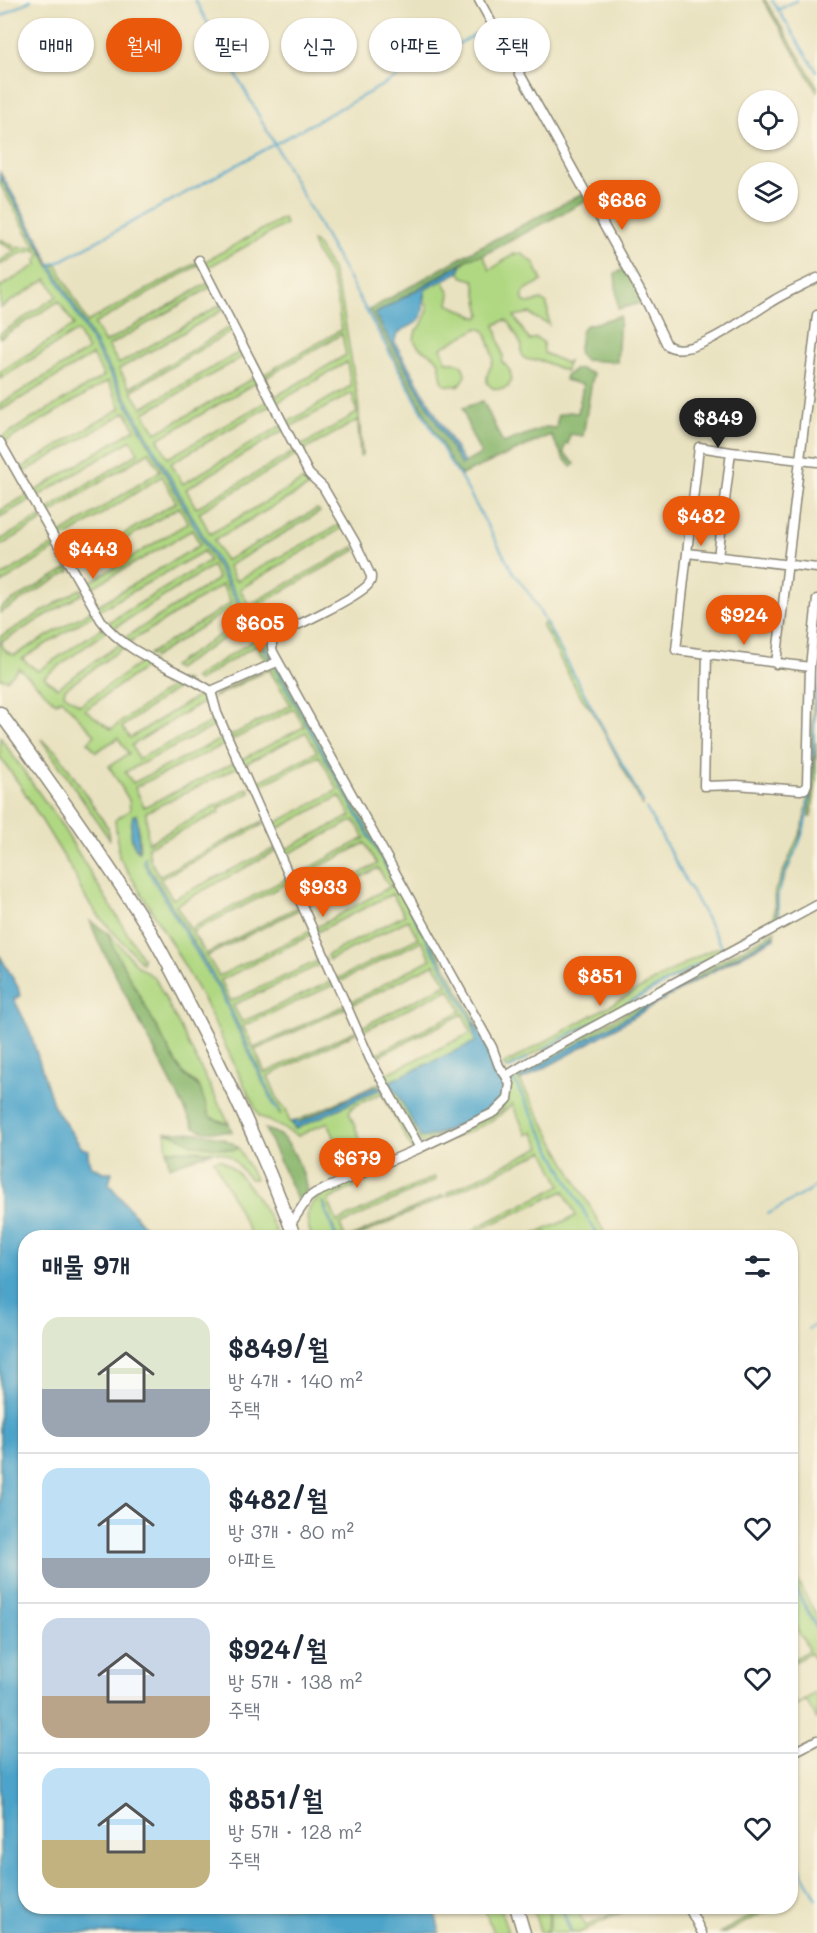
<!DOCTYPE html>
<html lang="ko">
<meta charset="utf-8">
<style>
:root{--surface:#fff;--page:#f6f6f7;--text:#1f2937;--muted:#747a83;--line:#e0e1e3;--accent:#ea580c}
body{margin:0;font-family:Mali,"Poor Story",sans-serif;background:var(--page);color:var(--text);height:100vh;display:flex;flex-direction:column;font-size:22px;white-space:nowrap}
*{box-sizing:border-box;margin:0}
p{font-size:20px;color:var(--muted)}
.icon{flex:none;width:33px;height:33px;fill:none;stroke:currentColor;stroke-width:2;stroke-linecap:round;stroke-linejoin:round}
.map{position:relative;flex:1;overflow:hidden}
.drawer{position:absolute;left:18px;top:1230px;width:780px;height:684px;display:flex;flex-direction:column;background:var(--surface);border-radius:24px;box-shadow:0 2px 4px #0004}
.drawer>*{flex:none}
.top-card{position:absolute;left:18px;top:18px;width:782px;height:54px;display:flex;gap:12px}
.controls{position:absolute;left:738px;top:90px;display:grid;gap:12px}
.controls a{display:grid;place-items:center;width:60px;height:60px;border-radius:50%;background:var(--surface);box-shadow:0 2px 4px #0004;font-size:30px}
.price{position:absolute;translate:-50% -51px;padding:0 14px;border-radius:21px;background:var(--accent);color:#fff;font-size:20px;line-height:39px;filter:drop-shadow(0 2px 3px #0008)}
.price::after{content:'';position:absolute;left:50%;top:36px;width:18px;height:14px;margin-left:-9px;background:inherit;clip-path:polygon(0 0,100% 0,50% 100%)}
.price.current{background:#222;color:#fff}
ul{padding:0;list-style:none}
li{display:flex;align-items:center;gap:18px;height:150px;padding:0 24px}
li+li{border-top:2px solid var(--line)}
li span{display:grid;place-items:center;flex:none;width:168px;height:120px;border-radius:18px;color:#555}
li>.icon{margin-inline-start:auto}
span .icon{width:72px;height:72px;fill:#fffc;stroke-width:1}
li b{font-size:26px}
h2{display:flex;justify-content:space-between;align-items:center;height:72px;padding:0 24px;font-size:26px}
.pill{padding:0 21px;border-radius:27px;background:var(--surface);box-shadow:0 2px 4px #0004;font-size:21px;line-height:54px}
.pill.current{background:var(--accent);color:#fff}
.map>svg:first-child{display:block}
.green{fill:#b0d882;stroke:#6e8256;stroke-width:1.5;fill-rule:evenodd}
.forest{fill:#8cb870;stroke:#5c724e;stroke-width:1.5}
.water{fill:#4da4ca;stroke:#3c687a;stroke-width:1.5}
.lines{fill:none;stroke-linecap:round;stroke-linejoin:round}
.stream{stroke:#4da4ca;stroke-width:2}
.minor-casing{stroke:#8a8676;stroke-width:11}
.highway-casing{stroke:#8a8676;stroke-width:15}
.minor{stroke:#fff;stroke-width:8}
.highway{stroke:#fff;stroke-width:12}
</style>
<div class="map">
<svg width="817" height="1933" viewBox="0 0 817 1933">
<rect width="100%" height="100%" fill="#fcf5e5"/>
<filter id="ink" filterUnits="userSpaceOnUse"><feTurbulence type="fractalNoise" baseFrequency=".0167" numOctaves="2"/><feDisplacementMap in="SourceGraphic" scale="12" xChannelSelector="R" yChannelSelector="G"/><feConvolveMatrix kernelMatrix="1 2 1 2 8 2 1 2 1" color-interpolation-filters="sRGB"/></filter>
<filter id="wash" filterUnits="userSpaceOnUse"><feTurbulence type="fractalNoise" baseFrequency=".008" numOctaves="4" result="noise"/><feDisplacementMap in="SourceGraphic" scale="24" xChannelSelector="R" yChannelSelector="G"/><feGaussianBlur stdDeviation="1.35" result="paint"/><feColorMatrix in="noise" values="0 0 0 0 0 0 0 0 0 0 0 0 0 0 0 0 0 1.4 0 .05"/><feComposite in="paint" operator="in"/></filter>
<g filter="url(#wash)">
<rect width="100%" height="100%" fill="#e9e2c0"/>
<path class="green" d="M 763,0 L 765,0 L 817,86 L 817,91 Z
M 0,177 L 268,659 L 270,659 L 271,657 L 52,265 L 57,265 L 87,322 L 198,262 L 199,265 L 94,324 L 105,343 L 208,283 L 211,287 L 108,346 L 119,364 L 220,305 L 223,310 L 119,369 L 130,388 L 231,326 L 233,330 L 131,391 L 142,408 L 243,350 L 246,355 L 144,413 L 156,433 L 257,376 L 259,381 L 158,439 L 168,458 L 269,400 L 271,405 L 171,463 L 183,484 L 282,425 L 284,430 L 186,489 L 196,508 L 295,451 L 297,455 L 199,512 L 210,534 L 309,477 L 315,483 L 214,540 L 225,561 L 317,509 L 320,512 L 228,566 L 236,581 L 342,523 L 344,527 L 240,589 L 249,605 L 354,547 L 356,550 L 251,609 L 270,646 L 273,659 L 234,678 L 265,661 L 256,645 L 198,681 L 194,678 L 254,640 L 245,625 L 176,669 L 172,666 L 242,621 L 234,606 L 154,657 L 149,654 L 231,603 L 222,585 L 128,643 L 123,639 L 218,579 L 212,566 L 111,630 L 106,624 L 209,561 L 204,551 L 98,611 L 95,607 L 200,545 L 192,530 L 86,591 L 83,586 L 188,523 L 179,507 L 74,570 L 72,566 L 176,502 L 162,476 L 72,533 L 58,540 L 56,537 L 160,471 L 149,452 L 46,516 L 44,512 L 138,453 L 131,440 L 35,498 L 32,493 L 135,429 L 126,412 L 21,474 L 18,470 L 121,408 L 108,381 L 3,443 L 0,438 L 104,376 L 92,355 L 0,411 L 0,404 L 88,350 L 77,331 L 0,379 L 0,372 L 74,325 L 59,301 L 0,338 L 0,334 L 57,296 L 47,279 L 0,308 L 0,287 L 37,265 L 36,260 L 40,256 L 36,250 L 19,254 L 0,265 L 0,261 L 16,251 L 0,242 L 0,239 L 18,248 L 35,247 L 0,184 Z
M 283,218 L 286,224 L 207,268 L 204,262 Z
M 312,241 L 316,243 L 332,270 L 342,303 L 358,401 L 362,455 L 360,456 L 358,420 L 301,452 L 299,447 L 357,413 L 352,393 L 288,428 L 286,423 L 351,386 L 347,362 L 275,404 L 273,398 L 346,355 L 342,334 L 263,379 L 261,376 L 341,330 C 339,311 337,291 329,274 C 324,263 314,254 312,241 Z
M 521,253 L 534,263 L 542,281 C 532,287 518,289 524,302 L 529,303 L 541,300 L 547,304 L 549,325 C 543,320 535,320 530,313 L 514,316 L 529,340 L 536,338 L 543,342 L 544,353 L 566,363 L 568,361 L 566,371 C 558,368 550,364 542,361 C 531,359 519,364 522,346 L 509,322 L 505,320 L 495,325 L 503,356 L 502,362 C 511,369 514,377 508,387 C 497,392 483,388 488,373 C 490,367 493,365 493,359 C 493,350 488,341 485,331 L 478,328 L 441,348 L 447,362 L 454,362 L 461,365 C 467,373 466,381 457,386 L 445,385 C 437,376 444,366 436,358 C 428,350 419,352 414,340 L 416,330 L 421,326 L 428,310 C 423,288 418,291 443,280 L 450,294 L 448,304 L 478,318 L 481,314 L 474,280 L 463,277 L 459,272 C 463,260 471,255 483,255 L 490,270 L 514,254 Z
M 27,495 L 30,500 L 0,517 L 0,511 Z
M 40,517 L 42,521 L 0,546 L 0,540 Z
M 55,544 L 57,548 L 0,584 L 0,577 Z
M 68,568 L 70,571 L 0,613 L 0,608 Z
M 80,589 L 82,594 L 1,642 C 4,650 6,653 15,655 L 92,610 L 94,614 L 22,659 L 38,671 L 103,627 L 105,632 L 44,677 L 57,688 L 120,644 L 124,647 L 65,689 L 64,694 L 80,705 L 146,659 L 152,662 L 85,710 L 111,729 L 182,679 L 187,681 L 122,727 L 130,738 L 195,698 L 207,693 L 210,700 L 194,707 L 132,745 L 138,759 L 217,719 L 219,724 L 125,772 L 133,783 L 225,737 L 228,743 L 135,787 L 144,807 L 236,762 L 238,767 L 146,812 L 148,843 L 248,788 L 250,793 L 219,808 L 220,812 L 148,847 L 150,860 L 159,876 L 263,821 L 264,824 L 160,879 L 173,899 L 275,848 L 276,851 L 176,905 L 190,929 L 288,878 L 290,882 L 192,932 L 206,954 L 301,905 L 302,908 L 207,956 L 219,976 L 312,930 L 313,934 L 221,980 L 231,1001 L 324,958 L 326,962 L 233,1005 L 242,1022 L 334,980 L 336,984 L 243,1026 L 254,1048 L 345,1005 L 346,1008 L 255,1050 L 265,1073 L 355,1031 L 356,1033 L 268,1076 L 279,1102 L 287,1111 L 289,1122 L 291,1122 L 294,1128 L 378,1090 L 384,1090 L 416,1145 L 412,1149 L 382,1093 L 352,1107 L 349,1112 L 361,1141 L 341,1147 L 337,1144 L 328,1122 L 298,1136 L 259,1116 L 203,999 L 173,946 L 119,857 L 115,820 L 130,810 L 129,800 L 109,766 L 129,754 L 118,738 L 96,752 L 88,742 L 95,735 L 61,699 L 56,703 L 19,668 L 7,680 L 0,678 L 0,637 ZM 137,815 L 140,850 L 139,852 C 127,840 131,828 137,815 ZM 145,857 L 146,863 L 221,988 L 274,1101 L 281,1112 L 280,1114 L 273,1104 L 220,992 L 146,868 L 143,861 Z
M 545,623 L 598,718 L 643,803 L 643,806 L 593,712 L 579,694 L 542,625 Z
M 817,649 L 813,742 L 807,809 L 798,846 L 776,897 L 777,921 L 506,1069 L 503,1065 L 704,953 L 716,948 L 722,948 L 772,920 C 777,912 773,900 775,891 L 803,826 L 807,806 Z
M 274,667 L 472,1022 L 476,1042 L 388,1082 L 397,1093 L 421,1138 C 445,1132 490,1115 504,1094 L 508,1093 L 501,1105 L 423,1143 L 420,1142 L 382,1076 L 471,1033 L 463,1014 L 373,1059 L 372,1056 L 461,1011 L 449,989 L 361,1032 L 360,1028 L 447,984 L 434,964 L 350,1006 L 349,1003 L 431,959 L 421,941 L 339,982 L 337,979 L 418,938 L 408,920 L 329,960 L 327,955 L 405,915 L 392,894 L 317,932 L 315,928 L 390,887 L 378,868 L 306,907 L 305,904 L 377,864 L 365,843 L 294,880 L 293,877 L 365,838 L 354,820 L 284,856 L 282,851 L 351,816 L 340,796 L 273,831 L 270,826 L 338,790 L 319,756 L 254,789 L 252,785 L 317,752 L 306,732 L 243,765 L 241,760 L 304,727 L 294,709 L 232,740 L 230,736 L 291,705 L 269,669 L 214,697 L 215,695 L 248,677 Z
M 276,667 L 284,675 L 484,1035 L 499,1073 L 503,1074 L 508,1088 L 505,1090 L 505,1085 L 497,1075 L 494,1076 L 491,1070 L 494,1067 L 477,1027 Z
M 0,737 L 60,823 L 143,959 L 142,963 C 119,936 85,909 75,875 L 20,785 L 0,757 Z
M 41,739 L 58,753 L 108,828 L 110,840 Z
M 816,742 L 816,783 L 811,817 L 809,817 Z
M 775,931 L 775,935 L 541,1064 L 519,1079 L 607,1237 L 600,1237 L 590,1222 L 515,1081 L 598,1237 L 549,1237 L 546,1233 L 537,1237 L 528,1237 L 576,1216 L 564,1191 L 479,1230 L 471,1232 L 477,1229 L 477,1227 L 561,1186 L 544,1151 L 448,1196 L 447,1193 L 541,1147 L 533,1132 L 527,1135 L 512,1104 C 493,1124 465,1133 439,1144 L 439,1142 L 502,1110 L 511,1080 L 532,1064 Z
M 108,933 L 139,967 L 155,978 L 229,1124 L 210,1117 L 197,1084 L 184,1074 L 176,1063 L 111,943 Z
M 380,1083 L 381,1086 L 367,1090 L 298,1123 L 296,1121 Z
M 165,1132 L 184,1138 L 191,1144 L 235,1150 L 238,1147 L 255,1179 L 250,1179 C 242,1172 237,1161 228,1155 C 219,1149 180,1150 167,1150 Z
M 418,1153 L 421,1153 L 328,1200 L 337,1222 L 434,1177 L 436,1180 L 340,1225 L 345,1237 L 337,1237 L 324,1202 L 322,1202 L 335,1237 L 312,1237 C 304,1217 305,1207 324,1194 Z
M 220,1159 C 243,1172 269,1213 278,1237 L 252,1237 L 214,1160 Z
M 443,1195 L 445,1197 L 356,1237 L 351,1237 Z
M 790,1568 L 817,1616 L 817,1627 L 791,1578 Z
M 791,1582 L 817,1631 L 817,1664 L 810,1653 L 791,1664 L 791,1661 L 809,1650 L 791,1618 Z
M 817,1692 L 817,1720 L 806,1700 L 791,1709 Z
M 767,1906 L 774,1907 L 725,1933 L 720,1933 Z
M 484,1907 L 500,1907 L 508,1933 L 493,1933 Z
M 532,1907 L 549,1907 L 548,1930 L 541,1933 Z
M 550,1907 L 561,1907 L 570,1933 L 545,1933 L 550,1929 Z
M 563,1907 L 576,1907 L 586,1926 L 626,1907 L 632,1907 L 579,1933 L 572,1933 Z"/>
<path class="forest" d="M 584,193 L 588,200 L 483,255 L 471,257 L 375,314 L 461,465 L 481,454 L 469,429 L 463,408 L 483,401 L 503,443 L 546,427 L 556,428 L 558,415 L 569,412 L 578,413 L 583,385 L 565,380 L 566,375 L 578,368 L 593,374 L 583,436 L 570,434 L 568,444 L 565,444 L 564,453 L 575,464 L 571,467 L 563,457 L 551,435 L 461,475 L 453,465 L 369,310 L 476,249 Z
M 625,268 L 644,302 L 618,309 L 615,274 Z
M 620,316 L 617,362 L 584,360 L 578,353 L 582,329 L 585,326 Z
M 90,921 L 108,933 L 111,943 L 176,1063 L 184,1075 L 200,1088 L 210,1117 L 229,1124 L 232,1132 L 204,1131 L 194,1127 L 99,943 Z
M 265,1129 C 272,1131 277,1133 282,1137 C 293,1147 311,1184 305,1198 C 304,1201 301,1203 300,1206 Z
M 167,1132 C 190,1132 220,1132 238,1147 L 235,1150 L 191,1144 L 188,1141 Z
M 167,1150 L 212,1152 L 169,1167 Z"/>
<path class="water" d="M 0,172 L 39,240 L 51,267 L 0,177 Z
M 462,264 L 459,272 L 426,289 C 420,298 427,313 418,321 C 410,329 394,329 395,343 L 464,463 L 461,465 L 375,314 Z
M 133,815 L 137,815 L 139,852 C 129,841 130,829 133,815 Z
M 775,935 L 775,938 L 704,976 L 572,1053 L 520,1081 L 519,1079 L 541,1064 Z
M 0,956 L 18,987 L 20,996 L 14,999 L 29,1029 L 54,1107 L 82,1148 L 89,1150 L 88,1155 L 90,1165 L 103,1172 L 112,1172 L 109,1184 L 153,1237 L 26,1238 L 26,1906 L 434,1907 L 440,1933 L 0,1933 Z
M 472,1022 C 483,1032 487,1053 494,1067 L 491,1070 L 494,1076 L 497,1075 L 504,1084 L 505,1089 L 508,1088 L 508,1093 L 504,1094 C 498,1110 438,1136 421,1138 L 397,1093 L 388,1082 L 475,1042 Z
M 381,1086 L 384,1090 L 378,1090 L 296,1129 L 291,1122 L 296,1121 L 299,1123 L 367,1090 Z"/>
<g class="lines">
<path class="stream" d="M 195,0 L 452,466 L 460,476 L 513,572 L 531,596 L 551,632 L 643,802
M 772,0 L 817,72
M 778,10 L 797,0
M 0,17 L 31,0
M 51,264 L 57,263 L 489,27
M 51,267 L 271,659
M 275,666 L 473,1022
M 646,808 L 722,947
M 144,858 L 147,868 L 221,992 L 278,1112
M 544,1049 L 779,921 C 778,912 777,902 778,893 C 782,872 800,850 805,825 C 814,776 813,728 817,678
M 508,1069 L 528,1058
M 514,1081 L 598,1238
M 323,1203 L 336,1238
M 768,1214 L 817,1186
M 808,1329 L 817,1324
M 790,1581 L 817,1629
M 790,1849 L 817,1899
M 562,1906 L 571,1933"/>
</g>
</g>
<g filter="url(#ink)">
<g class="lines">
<defs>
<path id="minor" d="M 479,0 L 648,305 L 667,345 C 690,362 749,315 771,302 C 785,293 802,286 817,278
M 199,260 L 309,474 L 323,487 L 355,542 L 371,576 C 371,581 371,581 368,585 C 356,598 295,627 276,634 C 271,639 271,645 273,652 L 492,1047 L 499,1066 L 506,1076
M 0,442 L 101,620 C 127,656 176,667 211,691 L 217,713 L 370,1059 L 420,1148
M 731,452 L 699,447 L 676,650 L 810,667
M 687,553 L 817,568
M 718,557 L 731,452 L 817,462
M 707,654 L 704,786 L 737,785 L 800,790 L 805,789 L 807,784 L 810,667 L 817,599
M 776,664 L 817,315
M 211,691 L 277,662
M 290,1225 L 308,1198 L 315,1193 L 420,1148 L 495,1112 L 508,1099 L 510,1084 L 506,1076 L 534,1059 L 817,905
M 790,1754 L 817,1740
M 688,1906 L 702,1933"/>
<path id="highway" d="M 0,713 C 51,783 101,853 147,926 C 165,956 180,987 196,1018 C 233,1089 267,1162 295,1238
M 516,1906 L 524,1933"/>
</defs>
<use href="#minor" class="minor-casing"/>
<use href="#highway" class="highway-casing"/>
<use href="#minor" class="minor"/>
<use href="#highway" class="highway"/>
</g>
</g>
</svg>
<div class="controls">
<a><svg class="icon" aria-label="locate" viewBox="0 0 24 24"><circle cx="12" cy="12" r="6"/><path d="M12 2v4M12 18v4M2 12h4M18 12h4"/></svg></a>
<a><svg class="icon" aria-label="layers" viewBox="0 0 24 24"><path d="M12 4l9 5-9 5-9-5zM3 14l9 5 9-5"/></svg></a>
</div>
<b class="price" style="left:622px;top:231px">$686</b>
<b class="price current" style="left:718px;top:449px">$849</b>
<b class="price" style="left:701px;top:547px">$482</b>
<b class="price" style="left:93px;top:580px">$443</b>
<b class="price" style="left:744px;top:646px">$924</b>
<b class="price" style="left:260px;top:654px">$605</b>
<b class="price" style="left:323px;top:918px">$933</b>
<b class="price" style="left:600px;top:1007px">$851</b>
<b class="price" style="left:357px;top:1189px">$679</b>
<div class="top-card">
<a class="pill">매매</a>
<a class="pill current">월세</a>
<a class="pill">필터</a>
<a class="pill">신규</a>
<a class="pill">아파트</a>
<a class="pill">주택</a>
</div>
<section class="drawer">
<h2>매물 9개<svg class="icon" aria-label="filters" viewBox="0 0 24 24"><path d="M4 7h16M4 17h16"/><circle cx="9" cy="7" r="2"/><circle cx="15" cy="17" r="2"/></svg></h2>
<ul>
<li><span style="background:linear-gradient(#dfe7d0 60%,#9aa5b1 0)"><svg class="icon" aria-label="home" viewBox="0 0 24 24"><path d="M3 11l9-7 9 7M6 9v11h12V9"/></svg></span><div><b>$849/월</b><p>방 4개 · 140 m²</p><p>주택</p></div><svg class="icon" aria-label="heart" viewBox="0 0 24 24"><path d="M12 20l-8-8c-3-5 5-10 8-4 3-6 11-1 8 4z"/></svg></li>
<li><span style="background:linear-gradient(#bfe0f5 75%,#9aa5b1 0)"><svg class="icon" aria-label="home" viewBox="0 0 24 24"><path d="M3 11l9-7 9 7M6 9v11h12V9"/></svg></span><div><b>$482/월</b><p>방 3개 · 80 m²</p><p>아파트</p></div><svg class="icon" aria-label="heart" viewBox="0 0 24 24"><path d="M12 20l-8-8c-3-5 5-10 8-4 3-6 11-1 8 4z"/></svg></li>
<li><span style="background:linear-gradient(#c9d6e8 65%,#b9a48a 0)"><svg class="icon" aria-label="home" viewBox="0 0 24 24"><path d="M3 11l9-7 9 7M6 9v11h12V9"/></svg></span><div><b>$924/월</b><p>방 5개 · 138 m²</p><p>주택</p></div><svg class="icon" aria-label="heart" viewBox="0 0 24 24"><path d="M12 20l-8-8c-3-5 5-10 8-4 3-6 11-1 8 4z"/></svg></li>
<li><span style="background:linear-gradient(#bfe0f5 60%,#c2b280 0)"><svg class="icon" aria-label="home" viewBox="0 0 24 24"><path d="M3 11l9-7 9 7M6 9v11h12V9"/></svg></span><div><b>$851/월</b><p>방 5개 · 128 m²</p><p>주택</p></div><svg class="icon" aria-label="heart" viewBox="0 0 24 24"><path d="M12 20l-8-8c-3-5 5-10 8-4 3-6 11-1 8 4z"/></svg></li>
</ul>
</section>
</div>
